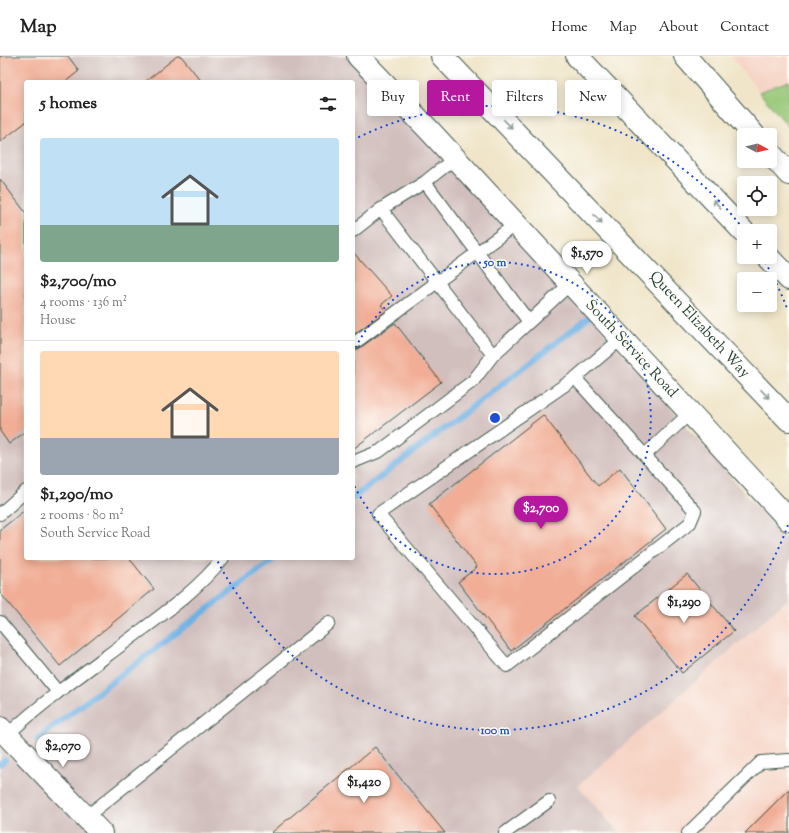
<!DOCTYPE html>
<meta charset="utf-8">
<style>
:root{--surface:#fff;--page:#f2f2f2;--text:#222;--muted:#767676;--line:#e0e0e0;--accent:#b5179e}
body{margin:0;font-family:"Sorts Mill Goudy",serif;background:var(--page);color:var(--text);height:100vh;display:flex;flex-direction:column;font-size:15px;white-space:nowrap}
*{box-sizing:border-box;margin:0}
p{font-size:13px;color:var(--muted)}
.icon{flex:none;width:22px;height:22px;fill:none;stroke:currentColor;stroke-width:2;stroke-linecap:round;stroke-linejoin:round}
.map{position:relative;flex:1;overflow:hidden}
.side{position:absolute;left:24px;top:24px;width:331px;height:480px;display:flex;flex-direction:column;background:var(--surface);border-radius:4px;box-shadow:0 2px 10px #0003}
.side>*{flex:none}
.banner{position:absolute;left:367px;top:24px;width:362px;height:36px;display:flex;gap:8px}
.needle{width:26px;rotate:97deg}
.controls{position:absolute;left:737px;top:72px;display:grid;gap:8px}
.controls a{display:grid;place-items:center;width:40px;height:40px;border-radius:4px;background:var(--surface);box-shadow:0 2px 10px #0003;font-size:20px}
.price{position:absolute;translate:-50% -34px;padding:0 9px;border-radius:14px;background:#fff;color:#222;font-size:13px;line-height:26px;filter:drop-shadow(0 1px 2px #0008)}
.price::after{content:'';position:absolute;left:50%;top:24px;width:12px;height:9px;margin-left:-6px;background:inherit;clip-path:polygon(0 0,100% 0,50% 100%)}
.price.active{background:var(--accent);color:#fff}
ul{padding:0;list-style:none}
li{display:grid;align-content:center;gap:8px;height:212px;padding:0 16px}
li+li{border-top:1px solid var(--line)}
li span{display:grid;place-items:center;height:124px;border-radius:4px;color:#555}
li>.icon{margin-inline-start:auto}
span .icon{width:72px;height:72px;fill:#fffc;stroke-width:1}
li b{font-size:17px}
h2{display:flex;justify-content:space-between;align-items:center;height:48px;padding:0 16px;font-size:17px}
.chip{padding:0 14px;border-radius:4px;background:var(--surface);box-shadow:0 2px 10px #0003;font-size:14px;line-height:36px}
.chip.active{background:var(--accent);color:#fff}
header{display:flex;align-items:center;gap:24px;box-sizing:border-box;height:56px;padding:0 20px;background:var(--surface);border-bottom:1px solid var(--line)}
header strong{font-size:19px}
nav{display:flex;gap:22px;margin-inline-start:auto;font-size:14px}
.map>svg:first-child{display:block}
.built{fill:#f6d2c3}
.industrial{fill:#d1bfbd;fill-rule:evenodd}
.green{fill:#97c777;stroke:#5b8256}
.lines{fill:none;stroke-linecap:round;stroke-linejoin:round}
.stream{stroke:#6fb1e3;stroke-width:6}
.building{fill:#f1ad95}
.lane-casing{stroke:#3e564a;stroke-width:14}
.secondary-casing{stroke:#3e564a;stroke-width:24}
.highway-casing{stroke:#3e564a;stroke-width:24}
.lane{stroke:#fff;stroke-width:12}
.secondary{stroke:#fff;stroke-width:22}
.highway{stroke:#fff;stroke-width:22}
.oneway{stroke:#8f9e9a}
.ring{fill:none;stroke:#1d4ed8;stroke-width:2;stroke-dasharray:2 4}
.labels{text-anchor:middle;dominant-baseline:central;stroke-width:3;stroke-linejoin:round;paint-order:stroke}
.street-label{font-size:15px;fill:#1f3d34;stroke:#fdfcf7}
.centre{fill:#1d4ed8;stroke:#fdfcf7;stroke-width:2}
.ring-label{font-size:12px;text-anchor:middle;font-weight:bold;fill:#1d4ed8;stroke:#fdfcf7;stroke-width:3;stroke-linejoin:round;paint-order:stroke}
</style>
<header>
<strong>Map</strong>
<nav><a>Home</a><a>Map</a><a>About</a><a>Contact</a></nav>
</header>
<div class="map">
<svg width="789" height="777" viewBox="0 0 789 777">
<rect width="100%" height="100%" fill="#fdfcf7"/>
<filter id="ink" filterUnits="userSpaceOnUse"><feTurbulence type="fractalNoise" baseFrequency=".025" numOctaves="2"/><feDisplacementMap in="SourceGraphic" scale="8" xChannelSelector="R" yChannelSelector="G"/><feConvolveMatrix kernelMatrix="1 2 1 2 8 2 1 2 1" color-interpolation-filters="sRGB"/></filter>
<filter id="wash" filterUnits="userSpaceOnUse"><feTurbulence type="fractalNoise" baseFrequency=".012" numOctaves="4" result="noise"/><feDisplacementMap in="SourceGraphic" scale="16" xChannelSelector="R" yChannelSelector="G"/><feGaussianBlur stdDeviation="0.9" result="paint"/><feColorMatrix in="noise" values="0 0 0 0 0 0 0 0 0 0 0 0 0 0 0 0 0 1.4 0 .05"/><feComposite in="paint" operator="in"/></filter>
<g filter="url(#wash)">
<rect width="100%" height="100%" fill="#f0e5c9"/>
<path class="built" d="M 731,0 L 789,0 L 789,25 L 759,36 Z
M 789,542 L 789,777 L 619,777 L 578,730 Z"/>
<path class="industrial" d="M 0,0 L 364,0 L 789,488 L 789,542 L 578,730 L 619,777 L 0,777 ZM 26,26 L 353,26 L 353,502 L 26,502 Z"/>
<path class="green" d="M 789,25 L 789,71 L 759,36 Z"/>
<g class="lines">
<path class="stream" d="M 353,442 L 592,259
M 37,683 L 275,502
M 0,708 L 5,704"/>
</g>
<g id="blocks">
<path class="building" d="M 0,0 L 68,0 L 79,15 L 65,26 L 26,26 L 26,66 L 0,86 Z
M 177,0 L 181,0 L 202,26 L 145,26 Z
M 0,123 L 26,157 L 26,375 L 9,388 L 0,375 Z
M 353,196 L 392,240 L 381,249 L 386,255 L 353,279 Z
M 395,267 L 441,326 L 353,393 L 353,295 L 357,294 Z
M 543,359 L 598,430 L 620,412 L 666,473 L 511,595 L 458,526 L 477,511 L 429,448 Z
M 26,453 L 26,502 L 129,502 L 154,533 L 60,610 L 0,537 L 0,474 Z
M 687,518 L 734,575 L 682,617 L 635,560 Z
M 375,691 L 445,777 L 271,777 Z
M 789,733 L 789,777 L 745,777 Z"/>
</g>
</g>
<g filter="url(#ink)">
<use href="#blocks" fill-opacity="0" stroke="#3e564a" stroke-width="1"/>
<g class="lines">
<defs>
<path id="lane" d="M 455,102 L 425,126 L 529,266 L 571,227
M 381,153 L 493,299 L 529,266
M 353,175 L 381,153 L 425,126
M 353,288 L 516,168
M 575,322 L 378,458 L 507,610 L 690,467 L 695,455 L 575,322 L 622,282
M 645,399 L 690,357
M 353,406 L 380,395 L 473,325 L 493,299
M 0,458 L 26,435
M 0,566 L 58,636
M 7,679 C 48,641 94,610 139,576 C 169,554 200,531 223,502
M 86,761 L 329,567
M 505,777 L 549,745
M 688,777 L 761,706 L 789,704"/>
<path id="secondary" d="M 358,0 L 430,75 L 789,464
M 685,0 L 754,79
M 770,97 L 789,118
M 0,672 L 101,777"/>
<path id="highway" d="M 442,0 L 789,364
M 577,0 L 744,176
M 768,201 L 789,223"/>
</defs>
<use href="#lane" class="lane-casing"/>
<use href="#secondary" class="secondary-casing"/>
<use href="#highway" class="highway-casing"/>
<use href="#lane" class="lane"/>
<use href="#secondary" class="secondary"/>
<use href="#highway" class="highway"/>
</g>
<defs><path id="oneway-shaft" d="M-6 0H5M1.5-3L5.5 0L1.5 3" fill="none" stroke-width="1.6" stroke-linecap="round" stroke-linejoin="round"/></defs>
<g class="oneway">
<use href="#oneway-shaft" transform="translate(508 68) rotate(46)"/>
<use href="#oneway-shaft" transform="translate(717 148) rotate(-133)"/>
<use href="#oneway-shaft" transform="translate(598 163) rotate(47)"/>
<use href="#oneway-shaft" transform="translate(765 338) rotate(47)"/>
</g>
</g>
<g class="ring">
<path d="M353 297A156 156 0 1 1 353 427"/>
<path d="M788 469A312 312 0 0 1 217 504M353 84A312 312 0 0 1 744 174M762 201A312 312 0 0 1 788 255"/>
</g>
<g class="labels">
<g class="street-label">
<text transform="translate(699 269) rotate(47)">Queen Elizabeth Way</text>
<text transform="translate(631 293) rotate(47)">South Service Road</text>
</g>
</g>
<circle cx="495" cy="362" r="6" class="centre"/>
<g class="ring-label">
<text x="495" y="210">50 m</text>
<text x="495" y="678">100 m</text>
</g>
</svg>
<div class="controls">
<a><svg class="needle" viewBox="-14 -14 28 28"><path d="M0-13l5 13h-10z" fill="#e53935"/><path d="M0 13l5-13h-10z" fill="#767676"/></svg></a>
<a><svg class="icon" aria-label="locate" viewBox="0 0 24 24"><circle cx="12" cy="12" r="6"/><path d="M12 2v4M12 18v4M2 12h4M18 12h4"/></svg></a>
<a>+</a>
<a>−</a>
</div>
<b class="price" style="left:587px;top:219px">$1,570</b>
<b class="price active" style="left:541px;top:474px">$2,700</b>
<b class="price" style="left:684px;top:568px">$1,290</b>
<b class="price" style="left:63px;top:712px">$2,070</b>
<b class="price" style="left:364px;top:748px">$1,420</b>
<div class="banner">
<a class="chip">Buy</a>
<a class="chip active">Rent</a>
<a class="chip">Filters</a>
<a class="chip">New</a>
</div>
<section class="side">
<h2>5 homes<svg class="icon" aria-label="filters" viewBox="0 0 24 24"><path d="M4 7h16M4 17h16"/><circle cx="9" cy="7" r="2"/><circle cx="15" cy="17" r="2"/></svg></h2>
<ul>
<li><span style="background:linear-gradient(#bfe0f5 70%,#7fa58c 0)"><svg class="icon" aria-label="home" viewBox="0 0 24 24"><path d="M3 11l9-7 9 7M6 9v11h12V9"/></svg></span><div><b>$2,700/mo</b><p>4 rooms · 136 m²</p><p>House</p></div></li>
<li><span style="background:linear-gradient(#ffd9b3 70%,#9aa5b1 0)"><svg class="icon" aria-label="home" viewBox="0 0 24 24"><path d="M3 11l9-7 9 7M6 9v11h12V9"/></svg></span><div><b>$1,290/mo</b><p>2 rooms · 80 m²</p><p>South Service Road</p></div></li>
</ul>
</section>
</div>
